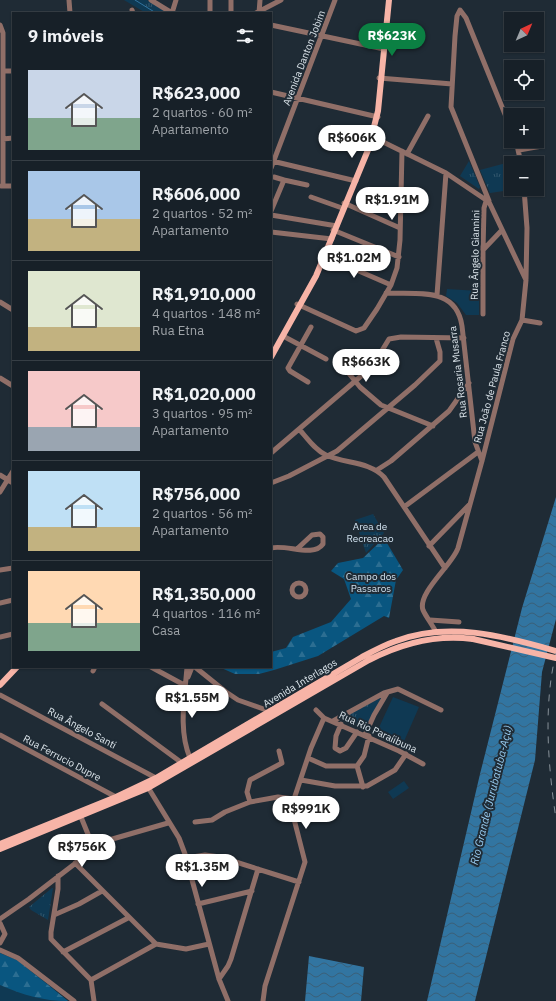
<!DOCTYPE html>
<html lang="pt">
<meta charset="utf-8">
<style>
:root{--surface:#172028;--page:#202830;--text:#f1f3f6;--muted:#9ea3a8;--line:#363e45;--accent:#0b8043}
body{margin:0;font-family:"IBM Plex Sans",sans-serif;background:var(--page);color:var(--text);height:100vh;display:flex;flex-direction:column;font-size:15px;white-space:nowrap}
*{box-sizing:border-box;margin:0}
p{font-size:13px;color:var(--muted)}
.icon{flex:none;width:22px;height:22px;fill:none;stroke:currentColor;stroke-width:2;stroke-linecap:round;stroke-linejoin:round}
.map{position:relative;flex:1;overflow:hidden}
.drawer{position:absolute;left:12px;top:12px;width:260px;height:656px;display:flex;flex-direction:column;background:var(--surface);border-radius:0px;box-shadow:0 1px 3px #0004,0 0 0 1px var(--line)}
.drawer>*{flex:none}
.needle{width:26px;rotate:44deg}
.controls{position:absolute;left:504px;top:12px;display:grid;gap:8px}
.controls a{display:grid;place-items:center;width:40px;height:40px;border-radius:0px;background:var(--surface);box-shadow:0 1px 3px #0004,0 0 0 1px var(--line);font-size:20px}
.price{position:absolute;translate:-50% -34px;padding:0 9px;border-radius:14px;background:#fff;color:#222;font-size:13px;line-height:26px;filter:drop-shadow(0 1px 2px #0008)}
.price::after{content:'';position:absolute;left:50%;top:24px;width:12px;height:9px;margin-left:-6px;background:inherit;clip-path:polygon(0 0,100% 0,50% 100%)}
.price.current{background:var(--accent);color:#fff}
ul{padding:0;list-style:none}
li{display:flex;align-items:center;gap:12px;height:100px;padding:0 16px}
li+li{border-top:1px solid var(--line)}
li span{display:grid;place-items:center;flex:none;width:112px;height:80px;border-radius:0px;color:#555}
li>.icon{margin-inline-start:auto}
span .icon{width:48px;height:48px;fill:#fffc;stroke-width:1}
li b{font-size:17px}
h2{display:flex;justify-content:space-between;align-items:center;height:48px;padding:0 16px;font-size:17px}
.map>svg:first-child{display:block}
.grass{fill:#0f3953}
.forest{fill:url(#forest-firs)}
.park{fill:url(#park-tufts)}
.water{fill:url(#water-waves)}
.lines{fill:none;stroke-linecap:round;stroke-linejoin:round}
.stream{stroke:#3275a1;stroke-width:1}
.minor{stroke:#906f68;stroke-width:5}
.major{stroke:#f7b4a7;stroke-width:6}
.rail{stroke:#869098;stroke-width:1;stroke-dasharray:7 7;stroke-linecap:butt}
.major-bridge{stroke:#f7b4a7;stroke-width:6}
.labels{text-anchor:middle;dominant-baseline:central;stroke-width:4;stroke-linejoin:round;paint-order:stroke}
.street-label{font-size:10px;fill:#dee7ed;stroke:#1f2b35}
.park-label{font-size:10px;fill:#d3e4f1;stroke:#1f2b35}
.water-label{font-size:11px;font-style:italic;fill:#98ccf1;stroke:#1f2b35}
</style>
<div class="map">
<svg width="556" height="1001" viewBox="0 0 556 1001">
<defs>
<pattern id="forest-firs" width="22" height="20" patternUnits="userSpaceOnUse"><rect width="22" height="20" fill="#095680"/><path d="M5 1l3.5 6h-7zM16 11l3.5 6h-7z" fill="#2c6e92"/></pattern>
<pattern id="park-tufts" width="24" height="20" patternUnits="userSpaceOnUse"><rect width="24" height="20" fill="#0f3953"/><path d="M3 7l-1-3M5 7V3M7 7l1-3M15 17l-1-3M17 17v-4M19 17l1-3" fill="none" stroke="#32566c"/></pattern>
<pattern id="water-waves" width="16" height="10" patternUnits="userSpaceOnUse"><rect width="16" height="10" fill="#3275a1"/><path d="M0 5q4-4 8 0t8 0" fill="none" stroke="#3a5f78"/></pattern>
</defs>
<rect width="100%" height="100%" fill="#1f2b35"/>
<path class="grass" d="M 447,289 L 479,291 L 479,315 L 466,315 L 457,303 L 446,296 Z
M 393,697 L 419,707 L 402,746 L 376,734 Z
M 404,781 L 409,788 L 393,799 L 388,792 Z
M 0,953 L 42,979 L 68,1001 L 0,1001 Z"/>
<path class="forest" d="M 384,538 L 403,570 L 396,580 L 389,618 L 384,616 L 318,656 L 274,670 L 259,674 L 235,674 L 219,667 L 271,667 L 271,652 L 286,648 L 293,637 L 331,622 L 351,599 L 344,579 L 331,571 L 338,563 L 363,558 Z
M 0,953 L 17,960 L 68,1001 C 43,1001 23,995 0,985 Z"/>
<path class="park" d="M 124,0 L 147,0 L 167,13 L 146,13 Z
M 518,160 L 518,163 L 511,163 L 511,189 L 517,189 L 490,193 L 480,170 Z
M 469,161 L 480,187 L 479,189 L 460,176 Z
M 373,514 L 384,533 L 366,553 L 355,520 Z
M 382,697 L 366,729 L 364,730 L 340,719 Z
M 52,888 L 53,888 L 48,920 L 31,910 L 29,907 Z"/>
<path class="water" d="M 556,497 L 556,619 L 542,672 L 535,760 L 475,1001 L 427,1001 L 480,774 L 522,608 Z
M 309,956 L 364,967 L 361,1001 L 305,1001 Z"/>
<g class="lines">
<path class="stream" d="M 135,0 L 156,13"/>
<path class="minor" d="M 69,0 L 70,13
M 151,0 L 172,13
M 210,0 L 210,13
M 231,0 L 231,13
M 132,10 L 133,13
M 172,13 L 176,0
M 256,13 L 281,0
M 259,13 L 260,0
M 0,25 L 3,33 L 3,186
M 271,25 L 384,49
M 3,71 L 13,71
M 379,78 L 452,84
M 271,92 L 378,117
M 373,137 L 446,173 L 489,202 L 526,280 L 522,320 L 513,339 L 482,461 L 458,548 C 453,564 417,593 423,610 C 425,615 433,626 436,632
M 3,139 L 13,138
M 516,141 L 521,163
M 519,150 L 542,146
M 407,154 L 428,116
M 272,161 L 356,181
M 271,168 L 335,0
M 284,180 L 307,185
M 1,186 L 13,186
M 524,189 L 527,228 L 526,279
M 311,197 L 342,208
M 489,201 L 451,107 L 455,36 L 457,16 L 460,10 L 466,18 L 511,129
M 344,203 L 400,228
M 271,211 L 284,180 L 274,177
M 271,215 L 337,226
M 333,230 L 399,257
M 271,232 L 332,239
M 483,250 L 502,230
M 322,255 L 391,285
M 386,293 C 417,295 456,286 462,326 L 475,442 L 482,461
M 437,295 L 446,173
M 0,302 L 13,310
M 297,304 L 356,331 L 364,328 L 377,309 L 391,285 L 397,268 L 400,240 L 402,151
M 483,314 L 483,250 L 484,208 L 487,198
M 522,320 L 540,323
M 283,336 L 326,359
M 342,365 L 360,387 L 381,405 L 433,426
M 0,378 L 13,386
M 308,382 L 290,371 L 288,368 L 311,327
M 299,429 C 307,438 315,450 326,455 C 345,464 369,461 384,477 L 445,568
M 271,453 L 367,371 L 375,362 L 389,339 L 401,337 L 464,338
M 377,470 L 391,461 L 449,411 L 469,383
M 0,475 L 13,483
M 271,483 L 289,476 L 337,451 L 415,385 L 440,361 L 440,352 L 436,338
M 0,492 L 13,471
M 404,507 L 478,452
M 429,546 L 469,505
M 271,548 C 287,544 313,558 323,544 L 323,537 L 320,534 L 312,535 L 298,548
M 0,570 L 13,568
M292 590a7 7 0 1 1 14 0a7 7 0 1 1-14 0Z
M 0,603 L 13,600
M 430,620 L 459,622
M 0,637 L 13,634
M 151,667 L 186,686
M 187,667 C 185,696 178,730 190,758
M 195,667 L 226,692 L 238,700 L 272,712
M 93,671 L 95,667
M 188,677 L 192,667
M 0,695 L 156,778
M 102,704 L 182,763
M 316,710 L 324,718 L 399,751 L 423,764
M 333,721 L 384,693 L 398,689 L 441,710
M 341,724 L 336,736 L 335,748 L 340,751 L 346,748 L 357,732
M 0,735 L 116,797
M 365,735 L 374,715 L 387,693
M 308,758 L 326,766 L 357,766 L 364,756 L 369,736
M 357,766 L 363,787
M 301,780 L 335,786 L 367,786 L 395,770 L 406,754
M 146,784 L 179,838 L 185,854 L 219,979 L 228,1001
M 250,802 L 247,792 L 250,780 L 282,763 L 279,751
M 81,817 L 94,849
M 195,822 L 212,820 L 225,812 L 250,802 L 278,797 L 294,799
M 186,858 L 205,855 L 220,857 L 299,882
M 75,863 L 156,944 L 186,949 L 209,944
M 58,876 L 58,889 L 51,932 L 51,939 L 91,980 L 94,1001
M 198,904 L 252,891
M 54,915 L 79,904 L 102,891
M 0,919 L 29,899 L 94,849 L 109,840 L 168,823
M 0,923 L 5,934 L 0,943
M 0,950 L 18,958 L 74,1001
M 63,952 L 128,918
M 219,979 L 228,966 L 231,959 L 258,869
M 91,980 L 156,944
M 263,1001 L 265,986 L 305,862 L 294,819 L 292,805 L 311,748 L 324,718"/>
<path class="major" d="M 271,357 L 316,276 L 368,150 L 378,111 L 389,0
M 0,685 L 17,667
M 0,844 L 116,797 L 156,778 L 362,657 C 373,651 384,645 396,641 C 448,621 504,636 556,651
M 0,849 L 148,788 L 369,660 C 402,643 436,634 473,639"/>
<path class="rail" d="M 556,653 C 543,706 548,765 556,819"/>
<path class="major-bridge" d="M 473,639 L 556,658"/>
</g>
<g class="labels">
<g class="street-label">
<text transform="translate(304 58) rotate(-69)">Avenida Danton Jobim</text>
<text transform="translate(475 255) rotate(-89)">Rua Ângelo Giannini</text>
<text transform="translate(458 372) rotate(-97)">Rua Rosaria Musarra</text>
<text transform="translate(492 387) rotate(-75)">Rua João de Paula Franco</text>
<text transform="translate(300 683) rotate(-31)">Avenida Interlagos</text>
<text transform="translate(82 728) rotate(28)">Rua Ângelo Santi</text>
<text transform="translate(378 732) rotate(25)">Rua Rio Paraíibuna</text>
<text transform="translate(62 758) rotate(28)">Rua Ferrucio Dupre</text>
</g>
<g class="park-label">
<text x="370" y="526">Area de<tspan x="370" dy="12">Recreacao</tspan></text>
<text x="371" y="576">Campo dos<tspan x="371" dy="12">Passaros</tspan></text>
</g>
<g class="water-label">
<text transform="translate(491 795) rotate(-76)">Rio Grande (Jurubatuba-Açú)</text>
</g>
</g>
</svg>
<div class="controls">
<a><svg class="needle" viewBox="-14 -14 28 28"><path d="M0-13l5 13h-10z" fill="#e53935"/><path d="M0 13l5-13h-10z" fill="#9ea3a8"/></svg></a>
<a><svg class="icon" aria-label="locate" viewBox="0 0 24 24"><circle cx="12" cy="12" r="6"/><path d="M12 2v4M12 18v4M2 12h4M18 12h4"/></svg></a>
<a>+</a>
<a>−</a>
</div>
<b class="price current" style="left:392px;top:57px">R$623K</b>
<b class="price" style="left:352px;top:159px">R$606K</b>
<b class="price" style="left:392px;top:221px">R$1.91M</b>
<b class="price" style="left:354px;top:279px">R$1.02M</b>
<b class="price" style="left:366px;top:383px">R$663K</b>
<b class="price" style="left:192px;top:719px">R$1.55M</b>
<b class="price" style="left:306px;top:830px">R$991K</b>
<b class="price" style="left:82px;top:868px">R$756K</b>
<b class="price" style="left:202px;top:888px">R$1.35M</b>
<section class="drawer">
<h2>9 imóveis<svg class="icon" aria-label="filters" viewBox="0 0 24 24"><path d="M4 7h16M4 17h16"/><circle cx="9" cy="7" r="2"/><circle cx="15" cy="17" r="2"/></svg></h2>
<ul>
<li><span style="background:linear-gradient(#c9d6e8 60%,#7fa58c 0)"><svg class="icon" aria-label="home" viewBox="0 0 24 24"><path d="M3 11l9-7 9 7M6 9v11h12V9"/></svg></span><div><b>R$623,000</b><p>2 quartos · 60 m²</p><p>Apartamento</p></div></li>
<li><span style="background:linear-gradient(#a9c7e8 60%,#c2b280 0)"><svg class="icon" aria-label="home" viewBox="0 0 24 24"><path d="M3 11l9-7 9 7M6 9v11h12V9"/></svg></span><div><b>R$606,000</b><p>2 quartos · 52 m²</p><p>Apartamento</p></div></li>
<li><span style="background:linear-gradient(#dfe7d0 70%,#c2b280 0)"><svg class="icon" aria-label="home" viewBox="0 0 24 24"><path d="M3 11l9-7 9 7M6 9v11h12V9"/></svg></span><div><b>R$1,910,000</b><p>4 quartos · 148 m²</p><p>Rua Etna</p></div></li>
<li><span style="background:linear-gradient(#f6c9c9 70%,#9aa5b1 0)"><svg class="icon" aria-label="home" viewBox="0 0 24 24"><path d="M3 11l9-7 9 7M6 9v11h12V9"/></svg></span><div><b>R$1,020,000</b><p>3 quartos · 95 m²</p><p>Apartamento</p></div></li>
<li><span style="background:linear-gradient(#bfe0f5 70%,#c2b280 0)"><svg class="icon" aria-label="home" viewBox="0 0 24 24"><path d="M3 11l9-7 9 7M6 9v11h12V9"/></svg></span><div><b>R$756,000</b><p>2 quartos · 56 m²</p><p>Apartamento</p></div></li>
<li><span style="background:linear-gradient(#ffd9b3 65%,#7fa58c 0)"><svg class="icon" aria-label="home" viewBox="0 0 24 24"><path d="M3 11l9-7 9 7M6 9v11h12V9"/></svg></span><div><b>R$1,350,000</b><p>4 quartos · 116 m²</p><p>Casa</p></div></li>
</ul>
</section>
</div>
